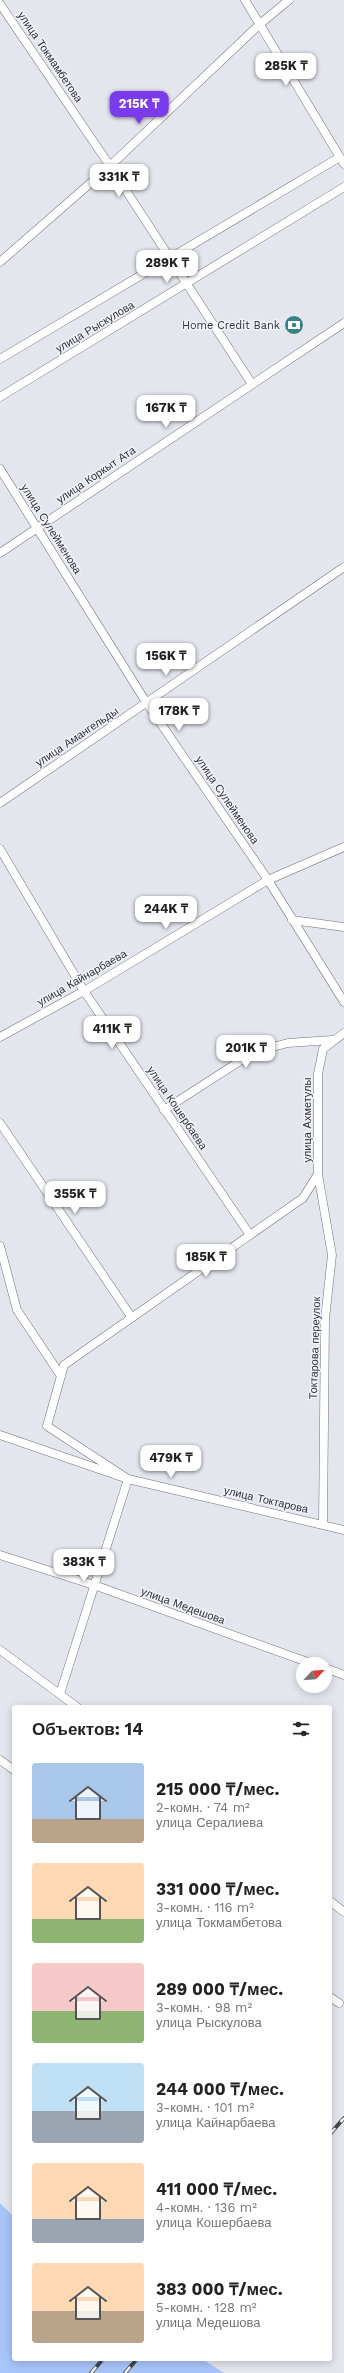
<!DOCTYPE html>
<html lang="ru">
<meta charset="utf-8">
<style>
:root{--surface:#fff;--page:#f2f2f2;--text:#222;--muted:#767676;--accent:#7c3aed}
body{margin:0;font-family:"Work Sans",sans-serif;background:var(--page);color:var(--text);height:100vh;display:flex;flex-direction:column;font-size:15px;white-space:nowrap}
*{box-sizing:border-box;margin:0}
p{font-size:13px;color:var(--muted)}
.icon{flex:none;width:22px;height:22px;fill:none;stroke:currentColor;stroke-width:2;stroke-linecap:round;stroke-linejoin:round}
.map{position:relative;flex:1;overflow:hidden}
.details{position:absolute;left:12px;top:1705px;width:320px;height:656px;display:flex;flex-direction:column;background:var(--surface);border-radius:4px;box-shadow:0 2px 10px #0003}
.details>*{flex:none}
.needle{width:26px;rotate:64deg}
.tools{position:absolute;left:296px;top:1657px;display:grid;gap:8px}
.tools a{display:grid;place-items:center;width:36px;height:36px;border-radius:50%;background:var(--surface);box-shadow:0 2px 10px #0003;font-size:20px}
.price{position:absolute;translate:-50% -34px;padding:0 9px;border-radius:8px;background:#fff;color:#222;font-size:13px;line-height:26px;filter:drop-shadow(0 1px 2px #0008)}
.price::after{content:'';position:absolute;left:50%;top:24px;width:12px;height:9px;margin-left:-6px;background:inherit;clip-path:polygon(0 0,100% 0,50% 100%)}
.price.selected{background:var(--accent);color:#fff}
ul{padding:0;list-style:none}
li{display:flex;align-items:center;gap:12px;height:100px;padding:0 20px}
li span{display:grid;place-items:center;flex:none;width:112px;height:80px;border-radius:4px;color:#555}
li>.icon{margin-inline-start:auto}
span .icon{width:48px;height:48px;fill:#fffc;stroke-width:1}
li b{font-size:17px}
h2{display:flex;justify-content:space-between;align-items:center;height:48px;padding:0 20px;font-size:17px}
.map>svg:first-child{display:block}
.water{fill:#a8c5fa}
.lines{fill:none;stroke-linecap:round;stroke-linejoin:round}
.minor-casing{stroke:#707278;stroke-width:9}
.minor{stroke:#fff;stroke-width:8}
.rail-casing{stroke:#47484b;stroke-width:4}
.rail{stroke:#f1f3fa;stroke-width:2.5;stroke-dasharray:8;stroke-linecap:butt}
.labels{text-anchor:middle;dominant-baseline:central;stroke-width:3;stroke-linejoin:round;paint-order:stroke}
.street-label{font-size:11px;fill:#2f3032;stroke:#f1f3fa}
.poi-label{font-size:11px;fill:#2f3032;stroke:#f1f3fa;text-anchor:end}
</style>
<div class="map">
<svg width="344" height="2373" viewBox="0 0 344 2373">
<rect width="100%" height="100%" fill="#e3e6ed"/>
<path class="water" d="M 0,2203 L 14,2217 L 14,2359 L 202,2359 L 224,2373 L 0,2373 Z"/>
<g class="lines">
<defs>
<path id="minor" d="M 245,0 L 344,164
M 0,4 L 110,166 L 252,384
M 0,262 L 110,166 L 260,24 L 289,0
M 0,359 L 340,157
M 0,397 L 344,187
M 0,469 L 146,702 L 268,880 L 344,1002
M 0,553 L 344,323
M 0,803 L 344,567
M 0,849 L 84,991 L 250,1235
M 292,920 L 344,927
M 0,1037 L 84,991 L 268,880 L 344,847
M 164,1110 L 254,1052 L 288,1043 L 332,1040
M 0,1123 L 132,1318
M 318,1174 L 332,1255 L 325,1319 L 323,1524
M 0,1246 L 17,1310 L 61,1376
M 0,1435 L 128,1479 L 344,1530
M 0,1555 L 94,1585 L 313,1664
M 0,1650 L 77,1707
M 325,1668 L 344,1675
M 60,1694 L 128,1479 L 47,1426 L 64,1365 L 303,1198 L 318,1174 L 318,1074 L 323,1049 L 344,1033
M 0,1760 L 14,1770
M 330,1901 L 344,1912
M 330,1997 L 339,2003"/>
</defs>
<use href="#minor" class="minor-casing"/>
<use href="#minor" class="minor"/>
<defs>
<path id="rail" d="M 330,2134 L 344,2118
M 91,2373 L 103,2359
M 125,2373 L 137,2359"/>
</defs>
<use href="#rail" class="rail-casing"/>
<use href="#rail" class="rail"/>
</g>
<defs>
<symbol id="bank-disc" viewBox="-11 -11 22 22"><circle r="9.5" fill="#388184" stroke="#f1f3fa"/><path d="M-6-4H6V4H-6ZM0-2.3a2.3 2.3 0 1 0 0 4.6a2.3 2.3 0 1 0 0-4.6Z" fill="#fff"/></symbol>
</defs>
<g fill-rule="evenodd">
<use href="#bank-disc" x="283" y="314" width="22" height="22"/>
</g>
<g class="labels">
<g class="street-label">
<text transform="translate(50 57) rotate(56)">улица Токмамбетова</text>
<text transform="translate(95 327) rotate(-31)">улица Рыскулова</text>
<text transform="translate(96 475) rotate(-34)">улица Коркыт Ата</text>
<text transform="translate(51 529) rotate(58)">улица Сулейменова</text>
<text transform="translate(77 737) rotate(-34)">улица Амангельды</text>
<text transform="translate(227 800) rotate(56)">улица Сулейменова</text>
<text transform="translate(82 978) rotate(-30)">улица Кайнарбаева</text>
<text transform="translate(177 1108) rotate(56)">улица Кошербаева</text>
<text transform="translate(307 1120) rotate(-90)">улица Ахметулы</text>
<text transform="translate(315 1348) rotate(-88)">Токтарова переулок</text>
<text transform="translate(266 1500) rotate(13)">улица Токтарова</text>
<text transform="translate(183 1606) rotate(20)">улица Медешова</text>
</g>
<g class="poi-label">
<text x="280" y="325">Home Credit Bank</text>
</g>
</g>
</svg>
<div class="tools">
<a><svg class="needle" viewBox="-14 -14 28 28"><path d="M0-13l5 13h-10z" fill="#e53935"/><path d="M0 13l5-13h-10z" fill="#767676"/></svg></a>
</div>
<b class="price" style="left:286px;top:87px">285K ₸</b>
<b class="price selected" style="left:139px;top:125px">215K ₸</b>
<b class="price" style="left:119px;top:198px">331K ₸</b>
<b class="price" style="left:167px;top:284px">289K ₸</b>
<b class="price" style="left:166px;top:429px">167K ₸</b>
<b class="price" style="left:166px;top:677px">156K ₸</b>
<b class="price" style="left:179px;top:732px">178K ₸</b>
<b class="price" style="left:166px;top:930px">244K ₸</b>
<b class="price" style="left:112px;top:1050px">411K ₸</b>
<b class="price" style="left:246px;top:1069px">201K ₸</b>
<b class="price" style="left:75px;top:1215px">355K ₸</b>
<b class="price" style="left:206px;top:1278px">185K ₸</b>
<b class="price" style="left:171px;top:1479px">479K ₸</b>
<b class="price" style="left:84px;top:1583px">383K ₸</b>
<section class="details">
<h2>Объектов: 14<svg class="icon" aria-label="filters" viewBox="0 0 24 24"><path d="M4 7h16M4 17h16"/><circle cx="9" cy="7" r="2"/><circle cx="15" cy="17" r="2"/></svg></h2>
<ul>
<li><span style="background:linear-gradient(#a9c7e8 70%,#b9a48a 0)"><svg class="icon" aria-label="home" viewBox="0 0 24 24"><path d="M3 11l9-7 9 7M6 9v11h12V9"/></svg></span><div><b>215 000 ₸/мес.</b><p>2-комн. · 74 m²</p><p>улица Сералиева</p></div></li>
<li><span style="background:linear-gradient(#ffd9b3 70%,#8fb573 0)"><svg class="icon" aria-label="home" viewBox="0 0 24 24"><path d="M3 11l9-7 9 7M6 9v11h12V9"/></svg></span><div><b>331 000 ₸/мес.</b><p>3-комн. · 116 m²</p><p>улица Токмамбетова</p></div></li>
<li><span style="background:linear-gradient(#f6c9c9 60%,#8fb573 0)"><svg class="icon" aria-label="home" viewBox="0 0 24 24"><path d="M3 11l9-7 9 7M6 9v11h12V9"/></svg></span><div><b>289 000 ₸/мес.</b><p>3-комн. · 98 m²</p><p>улица Рыскулова</p></div></li>
<li><span style="background:linear-gradient(#bfe0f5 60%,#9aa5b1 0)"><svg class="icon" aria-label="home" viewBox="0 0 24 24"><path d="M3 11l9-7 9 7M6 9v11h12V9"/></svg></span><div><b>244 000 ₸/мес.</b><p>3-комн. · 101 m²</p><p>улица Кайнарбаева</p></div></li>
<li><span style="background:linear-gradient(#ffd9b3 70%,#9aa5b1 0)"><svg class="icon" aria-label="home" viewBox="0 0 24 24"><path d="M3 11l9-7 9 7M6 9v11h12V9"/></svg></span><div><b>411 000 ₸/мес.</b><p>4-комн. · 136 m²</p><p>улица Кошербаева</p></div></li>
<li><span style="background:linear-gradient(#ffd9b3 60%,#b9a48a 0)"><svg class="icon" aria-label="home" viewBox="0 0 24 24"><path d="M3 11l9-7 9 7M6 9v11h12V9"/></svg></span><div><b>383 000 ₸/мес.</b><p>5-комн. · 128 m²</p><p>улица Медешова</p></div></li>
</ul>
</section>
</div>
